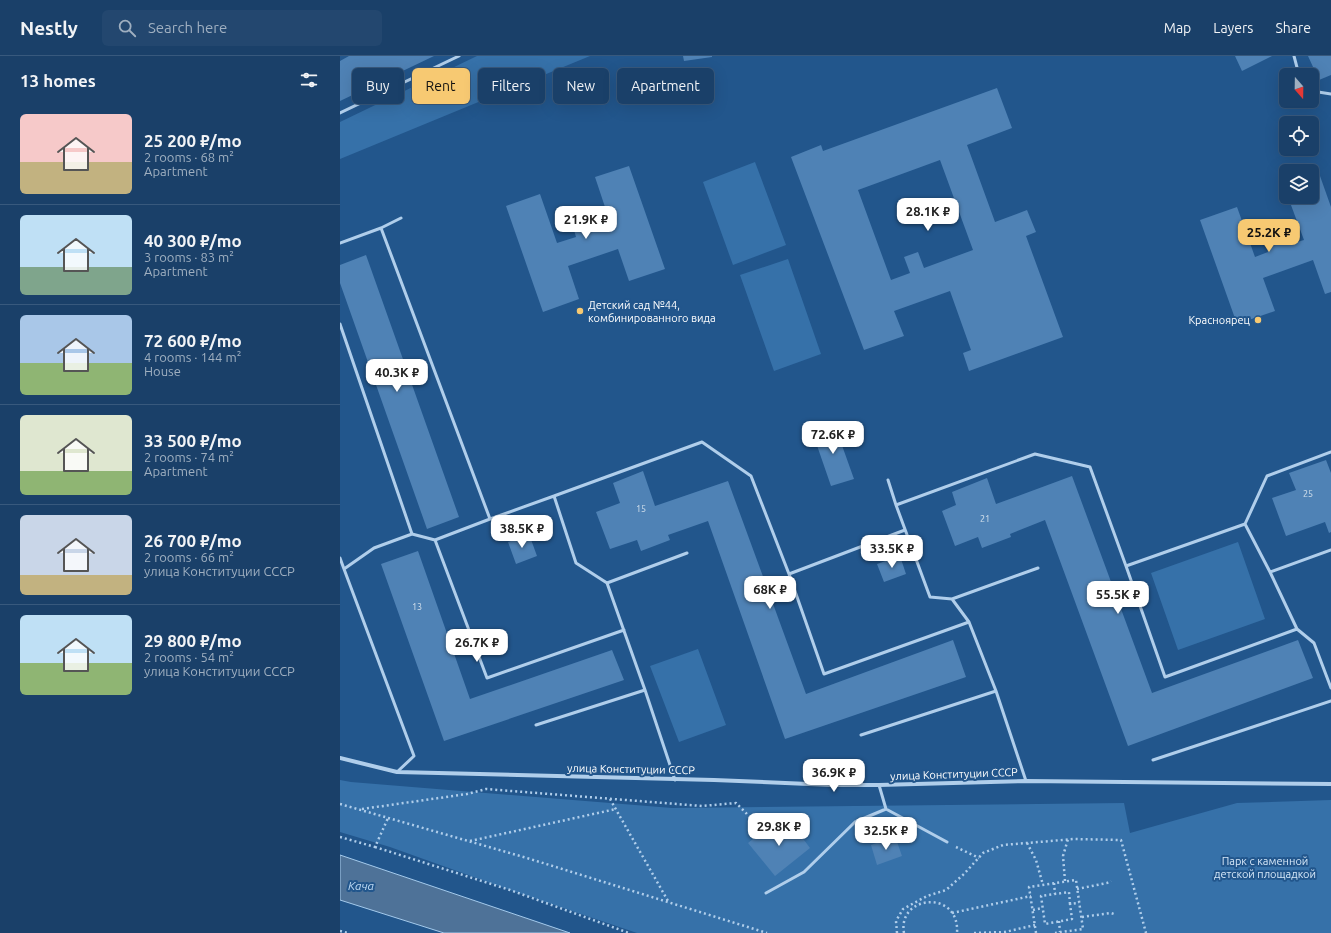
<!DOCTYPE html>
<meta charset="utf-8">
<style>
:root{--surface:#1a4069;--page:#23476f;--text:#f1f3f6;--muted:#9fafc0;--line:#38597d;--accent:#f7c972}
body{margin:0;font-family:Ubuntu,sans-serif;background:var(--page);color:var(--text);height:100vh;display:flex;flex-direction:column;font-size:15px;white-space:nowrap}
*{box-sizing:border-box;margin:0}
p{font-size:13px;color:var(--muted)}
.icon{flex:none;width:22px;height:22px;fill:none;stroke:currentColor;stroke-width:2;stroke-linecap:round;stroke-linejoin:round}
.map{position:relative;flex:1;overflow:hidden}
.sheet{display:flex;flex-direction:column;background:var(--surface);width:340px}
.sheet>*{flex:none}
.guide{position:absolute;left:12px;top:12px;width:380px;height:36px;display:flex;gap:8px}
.needle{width:26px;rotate:160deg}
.fabs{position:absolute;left:939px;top:12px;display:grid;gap:8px}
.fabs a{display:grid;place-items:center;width:40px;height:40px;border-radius:6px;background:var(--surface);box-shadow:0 4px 16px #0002,0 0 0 1px var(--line);font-size:20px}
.price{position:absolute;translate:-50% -34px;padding:0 9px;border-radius:8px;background:#fff;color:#222;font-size:13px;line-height:26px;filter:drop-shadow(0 1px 2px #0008)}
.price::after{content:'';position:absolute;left:50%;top:24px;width:12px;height:9px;margin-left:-6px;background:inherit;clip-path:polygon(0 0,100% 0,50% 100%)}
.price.active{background:var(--accent);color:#111}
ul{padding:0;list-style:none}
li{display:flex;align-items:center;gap:12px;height:100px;padding:0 20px}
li+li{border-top:1px solid var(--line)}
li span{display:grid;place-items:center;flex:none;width:112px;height:80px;border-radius:6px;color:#555}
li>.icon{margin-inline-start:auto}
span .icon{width:48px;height:48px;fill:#fffc;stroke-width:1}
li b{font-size:17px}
h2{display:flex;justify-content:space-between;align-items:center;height:48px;padding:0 20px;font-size:17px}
.tag{padding:0 14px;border-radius:6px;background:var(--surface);box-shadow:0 4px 16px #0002,0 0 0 1px var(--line);font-size:14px;line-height:36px}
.tag.active{background:var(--accent);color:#111}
header{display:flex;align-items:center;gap:24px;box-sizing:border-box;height:56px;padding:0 20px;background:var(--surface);border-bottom:1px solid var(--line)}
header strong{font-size:19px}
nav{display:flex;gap:22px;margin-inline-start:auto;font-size:14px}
.search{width:280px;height:36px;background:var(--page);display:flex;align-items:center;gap:10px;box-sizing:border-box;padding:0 14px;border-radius:6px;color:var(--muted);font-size:15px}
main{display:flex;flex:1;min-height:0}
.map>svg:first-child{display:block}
.green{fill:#3671a9}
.water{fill:#4e7298;stroke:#a4caec}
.building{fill:#4f82b5;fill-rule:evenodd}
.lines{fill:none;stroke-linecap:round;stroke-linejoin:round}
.path{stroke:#b0ceeb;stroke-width:2.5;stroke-dasharray:2 3;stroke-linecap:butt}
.service{stroke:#b0ceeb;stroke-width:3}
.minor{stroke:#b0ceeb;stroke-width:4}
.poi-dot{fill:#f7c972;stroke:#22568c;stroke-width:1.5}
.labels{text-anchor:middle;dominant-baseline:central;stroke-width:4;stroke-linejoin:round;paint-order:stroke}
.number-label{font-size:9px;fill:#d3e0ec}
.poi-label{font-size:11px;fill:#fff;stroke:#22568c;text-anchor:start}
.street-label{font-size:11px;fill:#fff;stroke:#22568c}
.park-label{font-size:11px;fill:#d5e7f8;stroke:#22568c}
.water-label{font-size:12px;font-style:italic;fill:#bcd8f2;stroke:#22568c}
</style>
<header>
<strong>Nestly</strong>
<div class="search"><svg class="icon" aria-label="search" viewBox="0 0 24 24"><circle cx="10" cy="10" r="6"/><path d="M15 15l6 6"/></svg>Search here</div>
<nav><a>Map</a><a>Layers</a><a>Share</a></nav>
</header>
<main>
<section class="sheet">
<h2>13 homes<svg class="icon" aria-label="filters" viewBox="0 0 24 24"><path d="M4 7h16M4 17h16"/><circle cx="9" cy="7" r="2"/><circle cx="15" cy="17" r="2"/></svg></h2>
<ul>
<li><span style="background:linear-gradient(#f6c9c9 60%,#c2b280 0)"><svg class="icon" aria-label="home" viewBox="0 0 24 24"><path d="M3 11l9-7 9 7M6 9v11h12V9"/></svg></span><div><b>25 200 ₽/mo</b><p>2 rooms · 68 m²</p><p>Apartment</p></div></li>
<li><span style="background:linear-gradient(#bfe0f5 65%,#7fa58c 0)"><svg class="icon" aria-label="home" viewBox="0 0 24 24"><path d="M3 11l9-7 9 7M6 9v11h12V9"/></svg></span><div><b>40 300 ₽/mo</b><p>3 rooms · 83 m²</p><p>Apartment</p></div></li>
<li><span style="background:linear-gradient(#a9c7e8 60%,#8fb573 0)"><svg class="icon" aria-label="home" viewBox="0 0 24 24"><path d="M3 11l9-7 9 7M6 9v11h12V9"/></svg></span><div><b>72 600 ₽/mo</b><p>4 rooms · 144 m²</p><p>House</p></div></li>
<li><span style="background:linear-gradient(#dfe7d0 70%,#8fb573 0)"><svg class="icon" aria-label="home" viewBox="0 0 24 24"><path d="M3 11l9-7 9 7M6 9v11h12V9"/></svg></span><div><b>33 500 ₽/mo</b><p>2 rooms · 74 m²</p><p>Apartment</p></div></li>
<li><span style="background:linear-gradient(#c9d6e8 75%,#c2b280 0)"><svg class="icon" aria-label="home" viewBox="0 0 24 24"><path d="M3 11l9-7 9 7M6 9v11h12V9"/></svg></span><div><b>26 700 ₽/mo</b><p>2 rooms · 66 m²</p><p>улица Конституции СССР</p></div></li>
<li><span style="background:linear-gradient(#bfe0f5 60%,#8fb573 0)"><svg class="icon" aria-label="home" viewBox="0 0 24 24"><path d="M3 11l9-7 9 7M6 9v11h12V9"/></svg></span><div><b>29 800 ₽/mo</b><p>2 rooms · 54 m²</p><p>улица Конституции СССР</p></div></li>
</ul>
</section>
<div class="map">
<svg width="991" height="877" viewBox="0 0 991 877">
<rect width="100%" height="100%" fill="#22568c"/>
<path class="green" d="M 137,0 L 250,0 L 0,103 L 0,66 Z
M 415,106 L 446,189 L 393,209 L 363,126 Z
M 448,203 L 481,298 L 434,315 L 400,219 Z
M 898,486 L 925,563 L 838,594 L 811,517 Z
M 358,593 L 386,669 L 339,686 L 310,610 Z
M 0,724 L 11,726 L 332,752 L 784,747 L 790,777 L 897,747 L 991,744 L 991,877 L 297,877 L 170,834 L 50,791 L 0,776 Z"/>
<path class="water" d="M 0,799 L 230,877 L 104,877 L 0,844 Z"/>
<path class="building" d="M 9,0 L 94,0 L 0,45 L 0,5 Z
M 343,0 L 372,0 L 372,1 L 344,5 Z
M 895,0 L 932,0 L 902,15 Z
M 968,0 L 991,0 L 991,19 L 979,24 Z
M 657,32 L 672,72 L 627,89 L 655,166 L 687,154 L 696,176 L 686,180 L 723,281 L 629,315 L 623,297 L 631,294 L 610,235 L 554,255 L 564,280 L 524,294 L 451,101 L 481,89 L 483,95 ZM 600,104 L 633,194 L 584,212 L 578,196 L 564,201 L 570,217 L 551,224 L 518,134 Z
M 289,110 L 325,213 L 289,225 L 278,193 L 228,210 L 239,243 L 203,256 L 166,150 L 200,138 L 217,187 L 236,181 L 232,167 L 248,161 L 253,175 L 271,169 L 255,121 Z
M 980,120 L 991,151 L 991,236 L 985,238 L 973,204 L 923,222 L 935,255 L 897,268 L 860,164 L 897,151 L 915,201 L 928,196 L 923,183 L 942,176 L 947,189 L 964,184 L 948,141 L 972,141 L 972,123 Z
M 26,199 L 119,461 L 87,473 L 0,227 L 0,209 Z
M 494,367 L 514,423 L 491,430 L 472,375 Z
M 986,404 L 991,417 L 991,476 L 989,477 L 985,466 L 946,480 L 932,442 L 956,434 L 949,417 Z
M 303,415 L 315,450 L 388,425 L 466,638 L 613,584 L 626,621 L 445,683 L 368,465 L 328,479 L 330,484 L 301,495 L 297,484 L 270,493 L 256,456 L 280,447 L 273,427 Z
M 732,420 L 812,637 L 958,584 L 973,622 L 788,690 L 705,464 L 670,478 L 671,481 L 642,492 L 638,481 L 615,490 L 602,455 L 616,449 L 612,436 L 647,422 L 656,448 Z
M 189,478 L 197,500 L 176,508 L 168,486 Z
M 78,495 L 130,643 L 272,594 L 284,624 L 104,685 L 41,508 Z
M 560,500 L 566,518 L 544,526 L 537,508 Z
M 438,763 L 449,777 L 455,772 L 470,792 L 435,820 L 408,787 Z
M 555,780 L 562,800 L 537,809 L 531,789 Z"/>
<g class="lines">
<path class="path" d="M 270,743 L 328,845
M 0,748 L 187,802 L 427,877
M 22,753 L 127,738 L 146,733 L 362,750 L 396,747 L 406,757 L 418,772
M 0,781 L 35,791 L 48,762
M 130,785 L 276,753
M 687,787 L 696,804 L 703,829
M 35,791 L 170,834 L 289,877
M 616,791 L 639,802
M 725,825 L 723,800 L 728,783
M 714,827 L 715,838
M 737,833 L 767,827 L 771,825
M 730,848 L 729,836 L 701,840 L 705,868 L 732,863 L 730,848 L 739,847
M 693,854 L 702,852
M 612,857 L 691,840
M 742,861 L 771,857 L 774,858
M 719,865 L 720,876
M 0,875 L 8,877
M 557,877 L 556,865 L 563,853 L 587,840 L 606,834 L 624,818 L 643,797 L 663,789 L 734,783 L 781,784 L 806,877
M 564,877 C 557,839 620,833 617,877
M 634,877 L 665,876 L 695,869
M 696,877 L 689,831 L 736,824 L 743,873 L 715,877"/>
<path class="service" d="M 954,0 L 959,19
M 972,35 L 991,38
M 0,57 L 119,0
M 41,172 L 61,162
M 0,187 L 41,172 L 150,463 L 214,440
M 0,268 L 72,478
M 991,396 L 927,420 L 905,468 L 930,516 L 957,573 L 974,587 L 991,632
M 548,424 L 556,449
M 150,463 L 95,484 L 147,622 L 284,574
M 0,502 L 4,513
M 786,510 L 825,621 L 957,573
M 930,516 L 991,494
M 449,518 L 565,474
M 267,527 L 347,497
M 612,543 L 698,512
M 196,669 L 305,634
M 521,679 L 656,635
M 813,704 L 991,645
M 57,716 L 74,700 L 4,513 L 34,492 L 72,478 L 95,484
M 335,724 L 305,634 L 267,527 L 236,507 L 214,440 L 362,386 L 411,420 L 449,518 L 484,618 L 629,566
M 686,725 L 656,635 L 629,566 L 612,543 L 590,541 L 556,449 L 695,398 L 750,411 L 786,510 L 905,468
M 539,729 L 546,753 L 607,786
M 426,837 L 464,816 L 515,766 L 546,753"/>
<path class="minor" d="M 0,702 L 57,716 L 374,724 L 492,729 L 539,729 L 686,725 L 991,728"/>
</g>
<g class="poi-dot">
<circle cx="240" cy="255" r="4"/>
<circle cx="918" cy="264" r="4"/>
</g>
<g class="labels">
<g class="number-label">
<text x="968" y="438">25</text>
<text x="301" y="453">15</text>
<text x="645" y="463">21</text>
<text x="77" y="551">13</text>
</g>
<g class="poi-label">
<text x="248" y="249">Детский сад №44,<tspan x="248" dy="13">комбинированного вида</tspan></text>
<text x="910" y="264" text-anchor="end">Красноярец</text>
</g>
<g class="street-label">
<text transform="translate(291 713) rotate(1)">улица Конституции СССР</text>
<text transform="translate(614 718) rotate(-2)">улица Конституции СССР</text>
</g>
<g class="park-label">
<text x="925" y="805">Парк с каменной<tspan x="925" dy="13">детской площадкой</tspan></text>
</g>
<g class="water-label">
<text x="21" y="829">Кача</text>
</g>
</g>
</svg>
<div class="fabs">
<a><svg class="needle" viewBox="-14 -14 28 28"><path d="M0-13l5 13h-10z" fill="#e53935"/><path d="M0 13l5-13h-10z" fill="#9fafc0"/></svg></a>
<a><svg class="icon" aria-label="locate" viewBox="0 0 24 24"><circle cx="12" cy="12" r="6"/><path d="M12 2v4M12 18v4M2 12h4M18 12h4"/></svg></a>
<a><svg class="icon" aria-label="layers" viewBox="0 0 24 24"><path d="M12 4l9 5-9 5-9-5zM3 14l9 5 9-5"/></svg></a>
</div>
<b class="price" style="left:588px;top:176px">28.1K ₽</b>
<b class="price" style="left:246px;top:184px">21.9K ₽</b>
<b class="price active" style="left:929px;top:197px">25.2K ₽</b>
<b class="price" style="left:57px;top:337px">40.3K ₽</b>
<b class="price" style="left:493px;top:399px">72.6K ₽</b>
<b class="price" style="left:182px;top:493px">38.5K ₽</b>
<b class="price" style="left:552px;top:513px">33.5K ₽</b>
<b class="price" style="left:430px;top:554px">68K ₽</b>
<b class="price" style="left:778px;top:559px">55.5K ₽</b>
<b class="price" style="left:137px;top:607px">26.7K ₽</b>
<b class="price" style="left:494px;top:737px">36.9K ₽</b>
<b class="price" style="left:439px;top:791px">29.8K ₽</b>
<b class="price" style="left:546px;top:795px">32.5K ₽</b>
<div class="guide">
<a class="tag">Buy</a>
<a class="tag active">Rent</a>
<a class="tag">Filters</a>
<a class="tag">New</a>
<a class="tag">Apartment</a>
</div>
</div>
</main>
